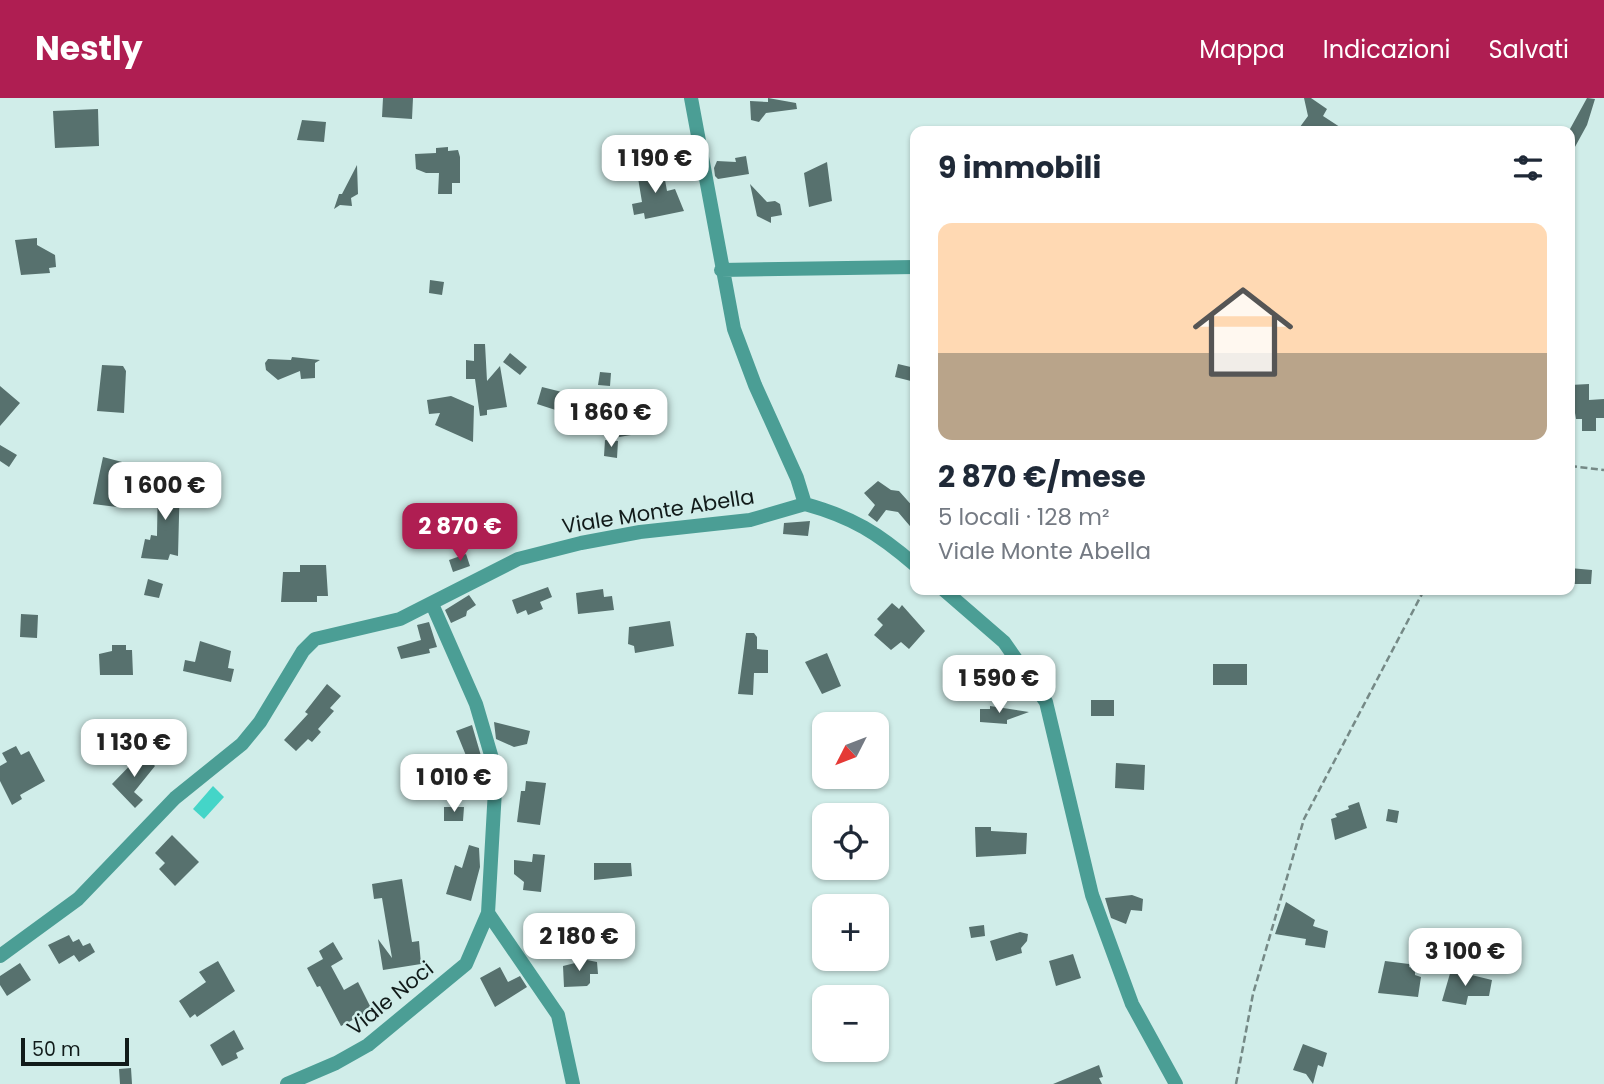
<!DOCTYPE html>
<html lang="it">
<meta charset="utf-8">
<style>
:root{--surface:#fff;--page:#f2f2f3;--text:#1f2937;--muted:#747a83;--line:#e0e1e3;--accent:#af1e52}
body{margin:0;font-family:Poppins,sans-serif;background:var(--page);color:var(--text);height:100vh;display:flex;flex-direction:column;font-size:26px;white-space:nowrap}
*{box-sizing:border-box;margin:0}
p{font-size:23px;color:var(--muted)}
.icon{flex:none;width:38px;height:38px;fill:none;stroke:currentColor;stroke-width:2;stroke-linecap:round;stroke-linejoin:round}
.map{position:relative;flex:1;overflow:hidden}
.sheet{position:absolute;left:910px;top:28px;width:665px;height:469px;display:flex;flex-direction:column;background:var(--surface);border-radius:14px;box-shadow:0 2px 5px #0004}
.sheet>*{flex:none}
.needle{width:46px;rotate:228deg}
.controls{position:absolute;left:812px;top:614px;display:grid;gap:14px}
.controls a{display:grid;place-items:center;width:77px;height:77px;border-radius:14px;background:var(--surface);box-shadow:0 2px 5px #0004;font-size:35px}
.scale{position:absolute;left:21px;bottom:18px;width:108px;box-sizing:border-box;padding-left:7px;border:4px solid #111b1a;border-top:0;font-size:19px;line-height:24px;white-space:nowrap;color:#111b1a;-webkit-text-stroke:5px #d0ede9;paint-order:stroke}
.price{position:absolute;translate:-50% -60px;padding:0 16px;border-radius:14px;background:#fff;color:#222;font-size:23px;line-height:46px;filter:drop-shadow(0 2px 4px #0008)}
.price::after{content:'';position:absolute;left:50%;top:42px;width:21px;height:16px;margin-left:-10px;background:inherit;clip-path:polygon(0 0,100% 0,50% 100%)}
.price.on{background:var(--accent);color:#fff}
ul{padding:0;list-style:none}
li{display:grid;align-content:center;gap:14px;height:371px;padding:0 28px}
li+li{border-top:2px solid var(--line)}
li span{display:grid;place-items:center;height:217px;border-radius:14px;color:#555}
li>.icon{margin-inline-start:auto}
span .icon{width:126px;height:126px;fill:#fffc;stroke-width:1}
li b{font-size:30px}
h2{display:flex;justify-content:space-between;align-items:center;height:84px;padding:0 28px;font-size:30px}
header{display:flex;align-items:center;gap:42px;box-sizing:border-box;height:98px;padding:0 35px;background:var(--accent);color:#fff}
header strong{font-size:33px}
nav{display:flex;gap:38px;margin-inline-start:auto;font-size:24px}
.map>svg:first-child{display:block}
.water{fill:#44d5c8}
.building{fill:#57716e}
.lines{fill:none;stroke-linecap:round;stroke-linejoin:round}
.path{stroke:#758986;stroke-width:2.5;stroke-dasharray:7 3.5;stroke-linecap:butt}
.minor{stroke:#4b9e95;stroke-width:14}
.labels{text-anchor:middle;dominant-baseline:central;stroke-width:5;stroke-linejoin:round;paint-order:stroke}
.street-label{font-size:21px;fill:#111b1a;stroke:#d0ede9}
</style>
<header>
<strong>Nestly</strong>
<nav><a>Mappa</a><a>Indicazioni</a><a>Salvati</a></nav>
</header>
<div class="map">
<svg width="1604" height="986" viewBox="0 0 1604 986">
<rect width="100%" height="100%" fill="#d0ede9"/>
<path class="water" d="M 213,688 L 224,699 L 204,721 L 193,711 Z"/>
<path class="building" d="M 383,0 L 413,0 L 412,21 L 382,19 Z
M 768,0 L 796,5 L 797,11 L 766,15 L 759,24 L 751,22 L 750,3 L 768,4 Z
M 1304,0 L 1311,0 L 1327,11 L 1323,18 L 1346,33 L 1297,33 L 1308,18 Z
M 1587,0 L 1595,1 L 1587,27 L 1570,58 L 1570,31 Z
M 98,11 L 99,48 L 55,50 L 53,13 Z
M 302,22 L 326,24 L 324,44 L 297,42 Z
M 448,49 L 448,53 L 458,52 L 460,59 L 460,85 L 452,85 L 452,96 L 438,96 L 439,75 L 426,75 L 416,71 L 415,56 L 436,55 L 436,50 Z
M 746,58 L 749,76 L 718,81 L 715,78 L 714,70 L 717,63 L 736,64 L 735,60 Z
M 827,64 L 832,103 L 809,109 L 804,75 Z
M 647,66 L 649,74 L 663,71 L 667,93 L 675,91 L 684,113 L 645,121 L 644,115 L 634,117 L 632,106 L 642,104 L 636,68 Z
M 357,67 L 358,96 L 351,100 L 352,108 L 340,107 L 334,111 L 339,96 L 342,96 Z
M 750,86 L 767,104 L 775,103 L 780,106 L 782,117 L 771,119 L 771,125 L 757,118 Z
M 37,140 L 37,147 L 55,157 L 56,169 L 49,170 L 50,175 L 21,177 L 15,142 Z
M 430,182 L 444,184 L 442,197 L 429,195 Z
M 474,246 L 485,246 L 487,283 L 500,268 L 507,309 L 487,312 L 487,317 L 480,318 L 475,281 L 466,281 L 466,262 L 474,263 Z
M 510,255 L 527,269 L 520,277 L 503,264 Z
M 292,259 L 320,262 L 315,265 L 315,280 L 301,281 L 300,273 L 278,282 L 266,272 L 265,265 L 268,261 L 291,262 Z
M 898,266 L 915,270 L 915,284 L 895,279 Z
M 102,267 L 123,268 L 126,273 L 124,315 L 97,313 Z
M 600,274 L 611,275 L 610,288 L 598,287 Z
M 1589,286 L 1589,302 L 1604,301 L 1604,320 L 1596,320 L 1596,333 L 1582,333 L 1582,321 L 1576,321 L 1575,315 L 1570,315 L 1570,287 Z
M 0,288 L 20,305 L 0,328 Z
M 542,289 L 562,294 L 571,317 L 537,306 Z
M 644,294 L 649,334 L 619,339 L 614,320 L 617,313 L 625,310 L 623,298 Z
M 451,298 L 474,308 L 473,344 L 435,327 L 440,315 L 429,316 L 427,302 Z
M 605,342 L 618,343 L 617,360 L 604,358 Z
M 0,347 L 17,357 L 9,369 L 0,363 Z
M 103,359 L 126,365 L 117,409 L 93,406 Z
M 158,379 L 180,379 L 178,458 L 170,456 L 168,462 L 141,460 L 145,441 L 150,442 L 151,437 L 157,438 Z
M 878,383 L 891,392 L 899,393 L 915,411 L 915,434 L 898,414 L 886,412 L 877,424 L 868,417 L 875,407 L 864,395 Z
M 810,423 L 808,438 L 783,436 L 784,425 Z
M 466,456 L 470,468 L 453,474 L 449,462 Z
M 300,467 L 326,467 L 328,498 L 317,498 L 317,504 L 281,504 L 283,474 L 300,474 Z
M 1570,470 L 1592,472 L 1591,486 L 1570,486 Z
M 148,481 L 163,486 L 159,500 L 144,497 Z
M 548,489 L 552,499 L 540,504 L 543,511 L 528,517 L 526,512 L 517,516 L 512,502 Z
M 603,491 L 604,499 L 612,498 L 614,512 L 578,516 L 576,495 Z
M 469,497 L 476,507 L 467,513 L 466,518 L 451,525 L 445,512 Z
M 892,505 L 899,511 L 902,507 L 925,533 L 909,551 L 901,544 L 891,552 L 874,537 L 883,527 L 877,521 Z
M 21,516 L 38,517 L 37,540 L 20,539 Z
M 670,523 L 674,548 L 635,555 L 634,548 L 628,546 L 629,529 Z
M 429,524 L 437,549 L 429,551 L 430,555 L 401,561 L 397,549 L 421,542 L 417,527 Z
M 746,535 L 754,535 L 757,539 L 757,551 L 768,552 L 768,575 L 754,575 L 753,597 L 738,596 Z
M 200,543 L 231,553 L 228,570 L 234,571 L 231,584 L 183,573 L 185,562 L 195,564 Z
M 112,547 L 126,547 L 126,552 L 132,552 L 133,577 L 100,577 L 99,556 L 112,553 Z
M 827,555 L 841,588 L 822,596 L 805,564 Z
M 1213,566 L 1247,566 L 1247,587 L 1213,587 Z
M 327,586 L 341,598 L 330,610 L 334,613 L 318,631 L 321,634 L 312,644 L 308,641 L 296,653 L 284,642 L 308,616 L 305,614 Z
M 1091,602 L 1114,602 L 1114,618 L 1091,618 Z
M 990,608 L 1029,614 L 1007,622 L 1007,626 L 980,624 L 980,611 L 990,611 Z
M 494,624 L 530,633 L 527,646 L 514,649 L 496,641 Z
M 472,627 L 486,675 L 485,700 L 464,700 L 467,660 L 456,633 Z
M 16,648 L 21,657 L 29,653 L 45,683 L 20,697 L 22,701 L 12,707 L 0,683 L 0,668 L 7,664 L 2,655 Z
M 142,655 L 155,668 L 134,694 L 143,702 L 135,710 L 112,686 Z
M 1116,665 L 1145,667 L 1144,692 L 1115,690 Z
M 526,683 L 546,685 L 540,727 L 517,724 L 521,693 L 525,693 Z
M 1359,704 L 1367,730 L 1335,742 L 1331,721 L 1337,719 L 1335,716 L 1349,711 L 1348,708 Z
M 444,709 L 464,709 L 463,723 L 444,723 Z
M 1388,711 L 1399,713 L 1397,725 L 1386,723 Z
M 975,729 L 991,729 L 991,733 L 1027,735 L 1026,756 L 976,759 Z
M 172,737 L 199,764 L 175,788 L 159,771 L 165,765 L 155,755 Z
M 469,747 L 479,750 L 480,769 L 471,803 L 446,796 L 455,767 L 462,770 Z
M 533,756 L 545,757 L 541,794 L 523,792 L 524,784 L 514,776 L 514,762 L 532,764 Z
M 594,765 L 631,765 L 632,778 L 594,782 Z
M 402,781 L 412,844 L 419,843 L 421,866 L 383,872 L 378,841 L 392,860 L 382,800 L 374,801 L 372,786 Z
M 1132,797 L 1143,801 L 1142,813 L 1131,812 L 1126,826 L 1111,820 L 1105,800 Z
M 1286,804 L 1315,822 L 1313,828 L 1328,833 L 1325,850 L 1305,847 L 1306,841 L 1275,836 Z
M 984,827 L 985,838 L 971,840 L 969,829 Z
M 1020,834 L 1028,836 L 1027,843 L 1021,850 L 1022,855 L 996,863 L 990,843 Z
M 69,837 L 73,844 L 79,841 L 83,848 L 90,845 L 95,854 L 79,864 L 74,857 L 59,866 L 48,847 Z
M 333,844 L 343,861 L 331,868 L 344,892 L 358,884 L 372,912 L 341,928 L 320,888 L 317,889 L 307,870 L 323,861 L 319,853 Z
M 1073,856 L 1081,880 L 1056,888 L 1049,863 Z
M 587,862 L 597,864 L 598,876 L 590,876 L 590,885 L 587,888 L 564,889 L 563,868 Z
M 218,863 L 235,893 L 197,919 L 195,916 L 190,920 L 179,903 L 206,884 L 199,874 Z
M 1385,863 L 1409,866 L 1409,869 L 1415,871 L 1415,877 L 1421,879 L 1418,899 L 1378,895 Z
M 20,865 L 31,882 L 7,898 L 0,887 L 0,878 Z
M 500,869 L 508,884 L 520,878 L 527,889 L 495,909 L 480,880 Z
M 1451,872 L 1492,882 L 1489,898 L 1468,898 L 1466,907 L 1442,903 Z
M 234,932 L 244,951 L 236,955 L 238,960 L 222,968 L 210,947 Z
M 1303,946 L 1327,955 L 1323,969 L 1318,967 L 1313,986 L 1306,976 L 1293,972 Z
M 1099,967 L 1103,979 L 1099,980 L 1102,986 L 1053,986 Z
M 131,970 L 132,986 L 120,986 L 119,971 Z"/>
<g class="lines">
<path class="path" d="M 1570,368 L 1604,372
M 1236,986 L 1253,896 L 1304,721 L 1424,492"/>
<path class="minor" d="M 691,0 L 734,231 L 755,287 L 797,380 L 805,406
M 721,172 L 915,169
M 805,406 C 852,419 878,435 915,467
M 944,492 L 1004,544 L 1046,604 L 1092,797 L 1132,906 L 1176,986
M 432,506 L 476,606 L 496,674 L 488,815 L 558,917 L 573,986
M 0,858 L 78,801 L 175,700 L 242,646 L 260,624 L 303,553 L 315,541 L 400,521 L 518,461 L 581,445 L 640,434 L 750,422 L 805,406
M 287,986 L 336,965 L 368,947 L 466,866 L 488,815"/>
</g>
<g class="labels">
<g class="street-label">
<text transform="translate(658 413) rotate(-9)">Viale Monte Abella</text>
<text transform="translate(390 900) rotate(-39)">Viale Noci</text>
</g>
</g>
</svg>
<div class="controls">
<a><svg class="needle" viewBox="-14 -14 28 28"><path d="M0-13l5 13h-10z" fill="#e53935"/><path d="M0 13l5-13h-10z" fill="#747a83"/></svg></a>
<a><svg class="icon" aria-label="locate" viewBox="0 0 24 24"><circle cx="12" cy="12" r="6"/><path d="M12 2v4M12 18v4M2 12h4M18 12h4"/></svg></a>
<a>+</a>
<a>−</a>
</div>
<div class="scale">50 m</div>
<b class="price" style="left:655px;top:97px">1 190 €</b>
<b class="price" style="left:611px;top:351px">1 860 €</b>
<b class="price" style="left:165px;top:424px">1 600 €</b>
<b class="price on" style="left:460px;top:465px">2 870 €</b>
<b class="price" style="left:999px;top:617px">1 590 €</b>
<b class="price" style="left:134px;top:681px">1 130 €</b>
<b class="price" style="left:454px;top:716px">1 010 €</b>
<b class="price" style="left:579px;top:875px">2 180 €</b>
<b class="price" style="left:1465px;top:890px">3 100 €</b>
<section class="sheet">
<h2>9 immobili<svg class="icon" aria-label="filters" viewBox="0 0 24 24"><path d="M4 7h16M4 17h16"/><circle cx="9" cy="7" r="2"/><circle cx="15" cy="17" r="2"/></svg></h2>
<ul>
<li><span style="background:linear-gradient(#ffd9b3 60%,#b9a48a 0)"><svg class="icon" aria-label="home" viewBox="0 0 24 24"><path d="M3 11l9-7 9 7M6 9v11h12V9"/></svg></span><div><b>2 870 €/mese</b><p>5 locali · 128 m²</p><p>Viale Monte Abella</p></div></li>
</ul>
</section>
</div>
